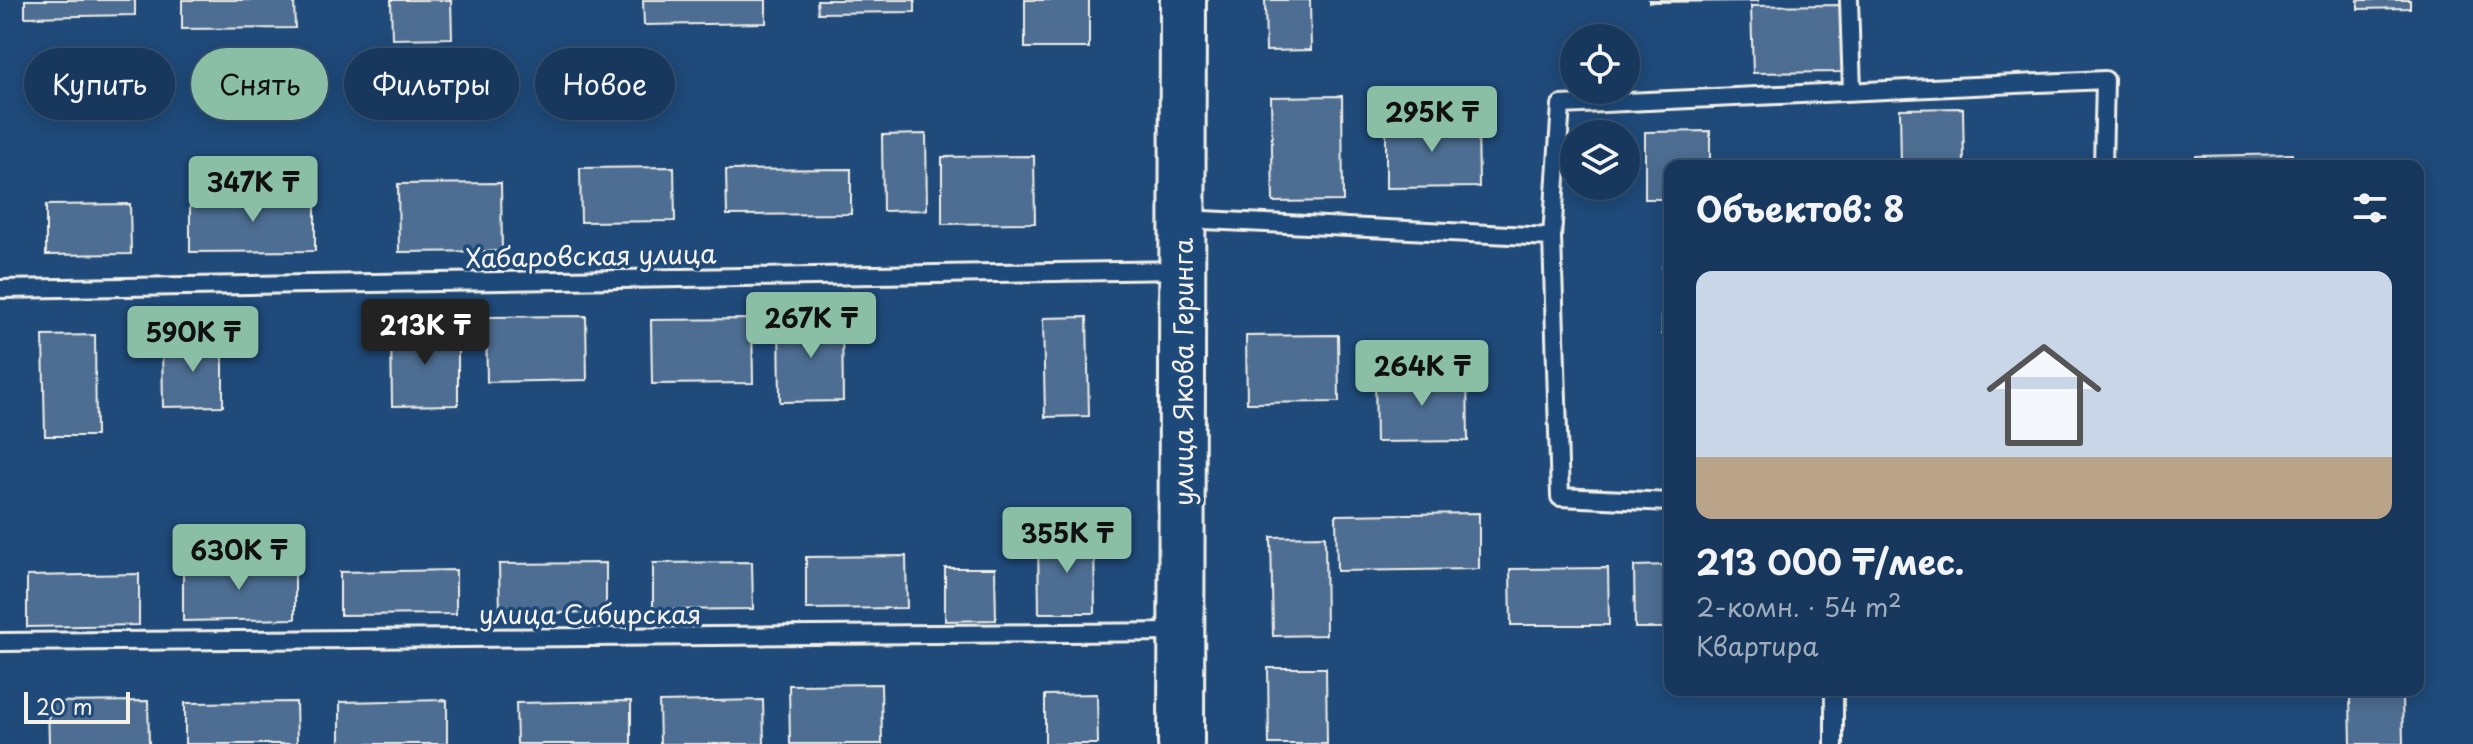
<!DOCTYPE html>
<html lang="ru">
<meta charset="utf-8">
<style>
:root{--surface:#17385c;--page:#244365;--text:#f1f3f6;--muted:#9eacbb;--line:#365272;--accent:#8abfa5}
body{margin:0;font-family:"Playpen Sans",sans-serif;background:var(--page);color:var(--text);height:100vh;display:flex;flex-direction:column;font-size:30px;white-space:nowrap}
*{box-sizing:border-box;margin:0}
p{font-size:26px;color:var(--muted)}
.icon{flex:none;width:44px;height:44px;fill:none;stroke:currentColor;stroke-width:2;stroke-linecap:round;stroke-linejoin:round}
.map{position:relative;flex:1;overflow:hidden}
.panel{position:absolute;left:1664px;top:160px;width:760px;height:536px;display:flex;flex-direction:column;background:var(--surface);border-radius:16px;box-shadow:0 4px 20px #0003,0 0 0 2px var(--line)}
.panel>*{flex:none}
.hud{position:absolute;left:24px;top:48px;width:760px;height:72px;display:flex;gap:16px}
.tools{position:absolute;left:1560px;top:24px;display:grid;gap:16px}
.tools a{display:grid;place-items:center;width:80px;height:80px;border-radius:50%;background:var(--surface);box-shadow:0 4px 20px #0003,0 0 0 2px var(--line);font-size:40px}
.scale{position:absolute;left:24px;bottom:20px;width:106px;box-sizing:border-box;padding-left:8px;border:4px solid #f4f1e8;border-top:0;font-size:22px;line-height:28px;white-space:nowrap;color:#f4f1e8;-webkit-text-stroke:6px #1f4a7a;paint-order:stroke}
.price{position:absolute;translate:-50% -68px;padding:0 18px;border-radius:8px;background:var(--accent);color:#111;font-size:26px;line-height:52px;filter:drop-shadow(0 2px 4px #0008)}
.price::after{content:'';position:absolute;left:50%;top:48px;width:24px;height:18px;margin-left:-12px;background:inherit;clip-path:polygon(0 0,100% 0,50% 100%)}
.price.on{background:#222;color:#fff}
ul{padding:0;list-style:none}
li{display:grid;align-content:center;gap:16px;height:424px;padding:0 32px}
li span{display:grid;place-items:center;height:248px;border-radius:16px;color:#555}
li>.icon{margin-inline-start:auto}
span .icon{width:144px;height:144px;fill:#fffc;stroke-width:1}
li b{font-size:34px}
h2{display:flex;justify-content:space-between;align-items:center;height:96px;padding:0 32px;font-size:34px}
.pill{padding:0 28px;border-radius:36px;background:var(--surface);box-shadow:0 4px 20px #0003,0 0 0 2px var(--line);font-size:28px;line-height:72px}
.pill.on{background:var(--accent);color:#111}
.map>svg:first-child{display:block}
.building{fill:#4d6e92;stroke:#f4f1e8;stroke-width:2}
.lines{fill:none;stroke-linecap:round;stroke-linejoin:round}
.lane-casing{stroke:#f4f1e8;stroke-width:22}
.secondary-casing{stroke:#f4f1e8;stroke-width:50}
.lane{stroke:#1f4a7a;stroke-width:16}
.secondary{stroke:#1f4a7a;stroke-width:44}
.labels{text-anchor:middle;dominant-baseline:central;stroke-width:7;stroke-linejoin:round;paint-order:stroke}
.street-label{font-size:26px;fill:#f4f1e8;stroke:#1f4a7a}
</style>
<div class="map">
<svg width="2473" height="744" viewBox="0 0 2473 744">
<rect width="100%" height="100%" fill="#1f4a7a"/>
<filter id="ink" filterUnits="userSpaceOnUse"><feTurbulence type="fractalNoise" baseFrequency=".0125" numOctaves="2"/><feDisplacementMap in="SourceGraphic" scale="16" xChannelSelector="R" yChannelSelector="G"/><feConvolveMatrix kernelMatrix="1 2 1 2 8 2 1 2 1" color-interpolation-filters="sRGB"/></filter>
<g filter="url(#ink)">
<path class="building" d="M 25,0 L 135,0 L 135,15 L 25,17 Z
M 182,0 L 294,0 L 295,28 L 182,29 Z
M 391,0 L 451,0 L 452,38 L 392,39 Z
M 643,0 L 766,0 L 766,23 L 644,25 Z
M 817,0 L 915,0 L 915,12 L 818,13 Z
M 1025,0 L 1089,0 L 1089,48 L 1025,48 Z
M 1265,0 L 1310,0 L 1311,50 L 1266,51 Z
M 1649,0 L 1758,0 L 1758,1 L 1649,2 Z
M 2358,0 L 2410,0 L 2410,8 L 2358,9 Z
M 1844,5 L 1845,72 L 1753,73 L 1751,6 Z
M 1342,96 L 1343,201 L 1273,202 L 1271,97 Z
M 1963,108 L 1964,166 L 1901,166 L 1900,109 Z
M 1478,120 L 1479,187 L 1386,188 L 1386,121 Z
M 1710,131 L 1710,166 L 1670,166 L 1670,199 L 1645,199 L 1645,132 Z
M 926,134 L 927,210 L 883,211 L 882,135 Z
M 2292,154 L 2292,166 L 2196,166 L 2196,156 Z
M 1034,156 L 1035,223 L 942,224 L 942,157 Z
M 674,167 L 675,221 L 581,222 L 580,168 Z
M 851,169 L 851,214 L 727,215 L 726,170 Z
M 501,183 L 502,251 L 399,252 L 398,184 Z
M 315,196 L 315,251 L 190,252 L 190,198 Z
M 130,204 L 131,254 L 46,255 L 46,205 Z
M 1662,266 L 1670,266 L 1670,334 L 1662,334 Z
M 586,316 L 587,380 L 487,382 L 486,317 Z
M 1087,317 L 1089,416 L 1045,417 L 1043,318 Z
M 842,318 L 843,401 L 780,402 L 779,319 Z
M 752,319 L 753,383 L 652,384 L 651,320 Z
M 458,329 L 458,405 L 392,406 L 391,330 Z
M 95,335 L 96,436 L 45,436 L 43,336 Z
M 1338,335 L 1339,402 L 1247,403 L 1246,336 Z
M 223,341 L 223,406 L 163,407 L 162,342 Z
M 1467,374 L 1468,441 L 1376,442 L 1375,375 Z
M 1479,513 L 1479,569 L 1337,571 L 1336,515 Z
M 1325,536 L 1326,635 L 1273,636 L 1271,537 Z
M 1094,537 L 1095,613 L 1039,613 L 1038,538 Z
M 906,556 L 907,608 L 806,609 L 806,557 Z
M 752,562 L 753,609 L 653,610 L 653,563 Z
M 295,563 L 295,619 L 183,621 L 183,565 Z
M 606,563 L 606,612 L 500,614 L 499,564 Z
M 1670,565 L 1670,628 L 1635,628 L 1634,566 Z
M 945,568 L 995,568 L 996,620 L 945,621 Z
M 1608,568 L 1609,625 L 1511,625 L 1510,569 Z
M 456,570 L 456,614 L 340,615 L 340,572 Z
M 139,574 L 139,625 L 27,627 L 27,576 Z
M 1268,668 L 1326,668 L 1327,744 L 1269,744 Z
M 881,684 L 882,744 L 790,744 L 789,685 Z
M 1097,694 L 1098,744 L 1045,744 L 1045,695 Z
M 2402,696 L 2403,744 L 2351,744 L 2350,697 Z
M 447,700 L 447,744 L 340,744 L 340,702 Z
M 763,700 L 764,744 L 660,744 L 659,702 Z
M 148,701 L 149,744 L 49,744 L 48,702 Z
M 631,701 L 631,744 L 517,744 L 516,703 Z
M 296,702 L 297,744 L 185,744 L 185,703 Z"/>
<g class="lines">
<defs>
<path id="lane" d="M 1849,0 L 1852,91
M 1184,219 L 1552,237 L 1560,497 L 1670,502
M 1552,237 L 1561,105 L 2105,80 L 2103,166
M 0,289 L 1182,270
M 0,642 L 1178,632
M 1834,744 L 1834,690"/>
<path id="secondary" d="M 1181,744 L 1183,0"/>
</defs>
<use href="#lane" class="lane-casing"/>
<use href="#secondary" class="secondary-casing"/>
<use href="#lane" class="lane"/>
<use href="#secondary" class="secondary"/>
</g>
</g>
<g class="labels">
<g class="street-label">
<text transform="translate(591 255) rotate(-1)">Хабаровская улица</text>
<text transform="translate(1182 372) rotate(-90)">улица Якова Геринга</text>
<text x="590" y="613">улица Сибирская</text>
</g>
</g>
</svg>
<div class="tools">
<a><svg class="icon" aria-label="locate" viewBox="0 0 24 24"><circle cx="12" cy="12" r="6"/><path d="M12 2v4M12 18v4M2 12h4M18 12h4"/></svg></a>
<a><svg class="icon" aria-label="layers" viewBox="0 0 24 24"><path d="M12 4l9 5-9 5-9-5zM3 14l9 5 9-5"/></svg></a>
</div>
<div class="scale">20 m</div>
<b class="price" style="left:1432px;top:154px">295K ₸</b>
<b class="price" style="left:253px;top:224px">347K ₸</b>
<b class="price" style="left:811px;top:360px">267K ₸</b>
<b class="price on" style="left:425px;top:367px">213K ₸</b>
<b class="price" style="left:193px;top:374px">590K ₸</b>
<b class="price" style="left:1422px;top:408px">264K ₸</b>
<b class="price" style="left:1067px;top:575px">355K ₸</b>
<b class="price" style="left:239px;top:592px">630K ₸</b>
<div class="hud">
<a class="pill">Купить</a>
<a class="pill on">Снять</a>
<a class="pill">Фильтры</a>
<a class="pill">Новое</a>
</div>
<section class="panel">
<h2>Объектов: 8<svg class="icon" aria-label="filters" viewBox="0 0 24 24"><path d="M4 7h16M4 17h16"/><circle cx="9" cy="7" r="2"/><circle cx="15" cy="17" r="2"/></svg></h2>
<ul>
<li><span style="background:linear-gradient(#c9d6e8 75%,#b9a48a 0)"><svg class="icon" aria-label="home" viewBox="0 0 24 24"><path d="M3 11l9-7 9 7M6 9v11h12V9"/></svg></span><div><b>213 000 ₸/мес.</b><p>2-комн. · 54 m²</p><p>Квартира</p></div></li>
</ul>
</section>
</div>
